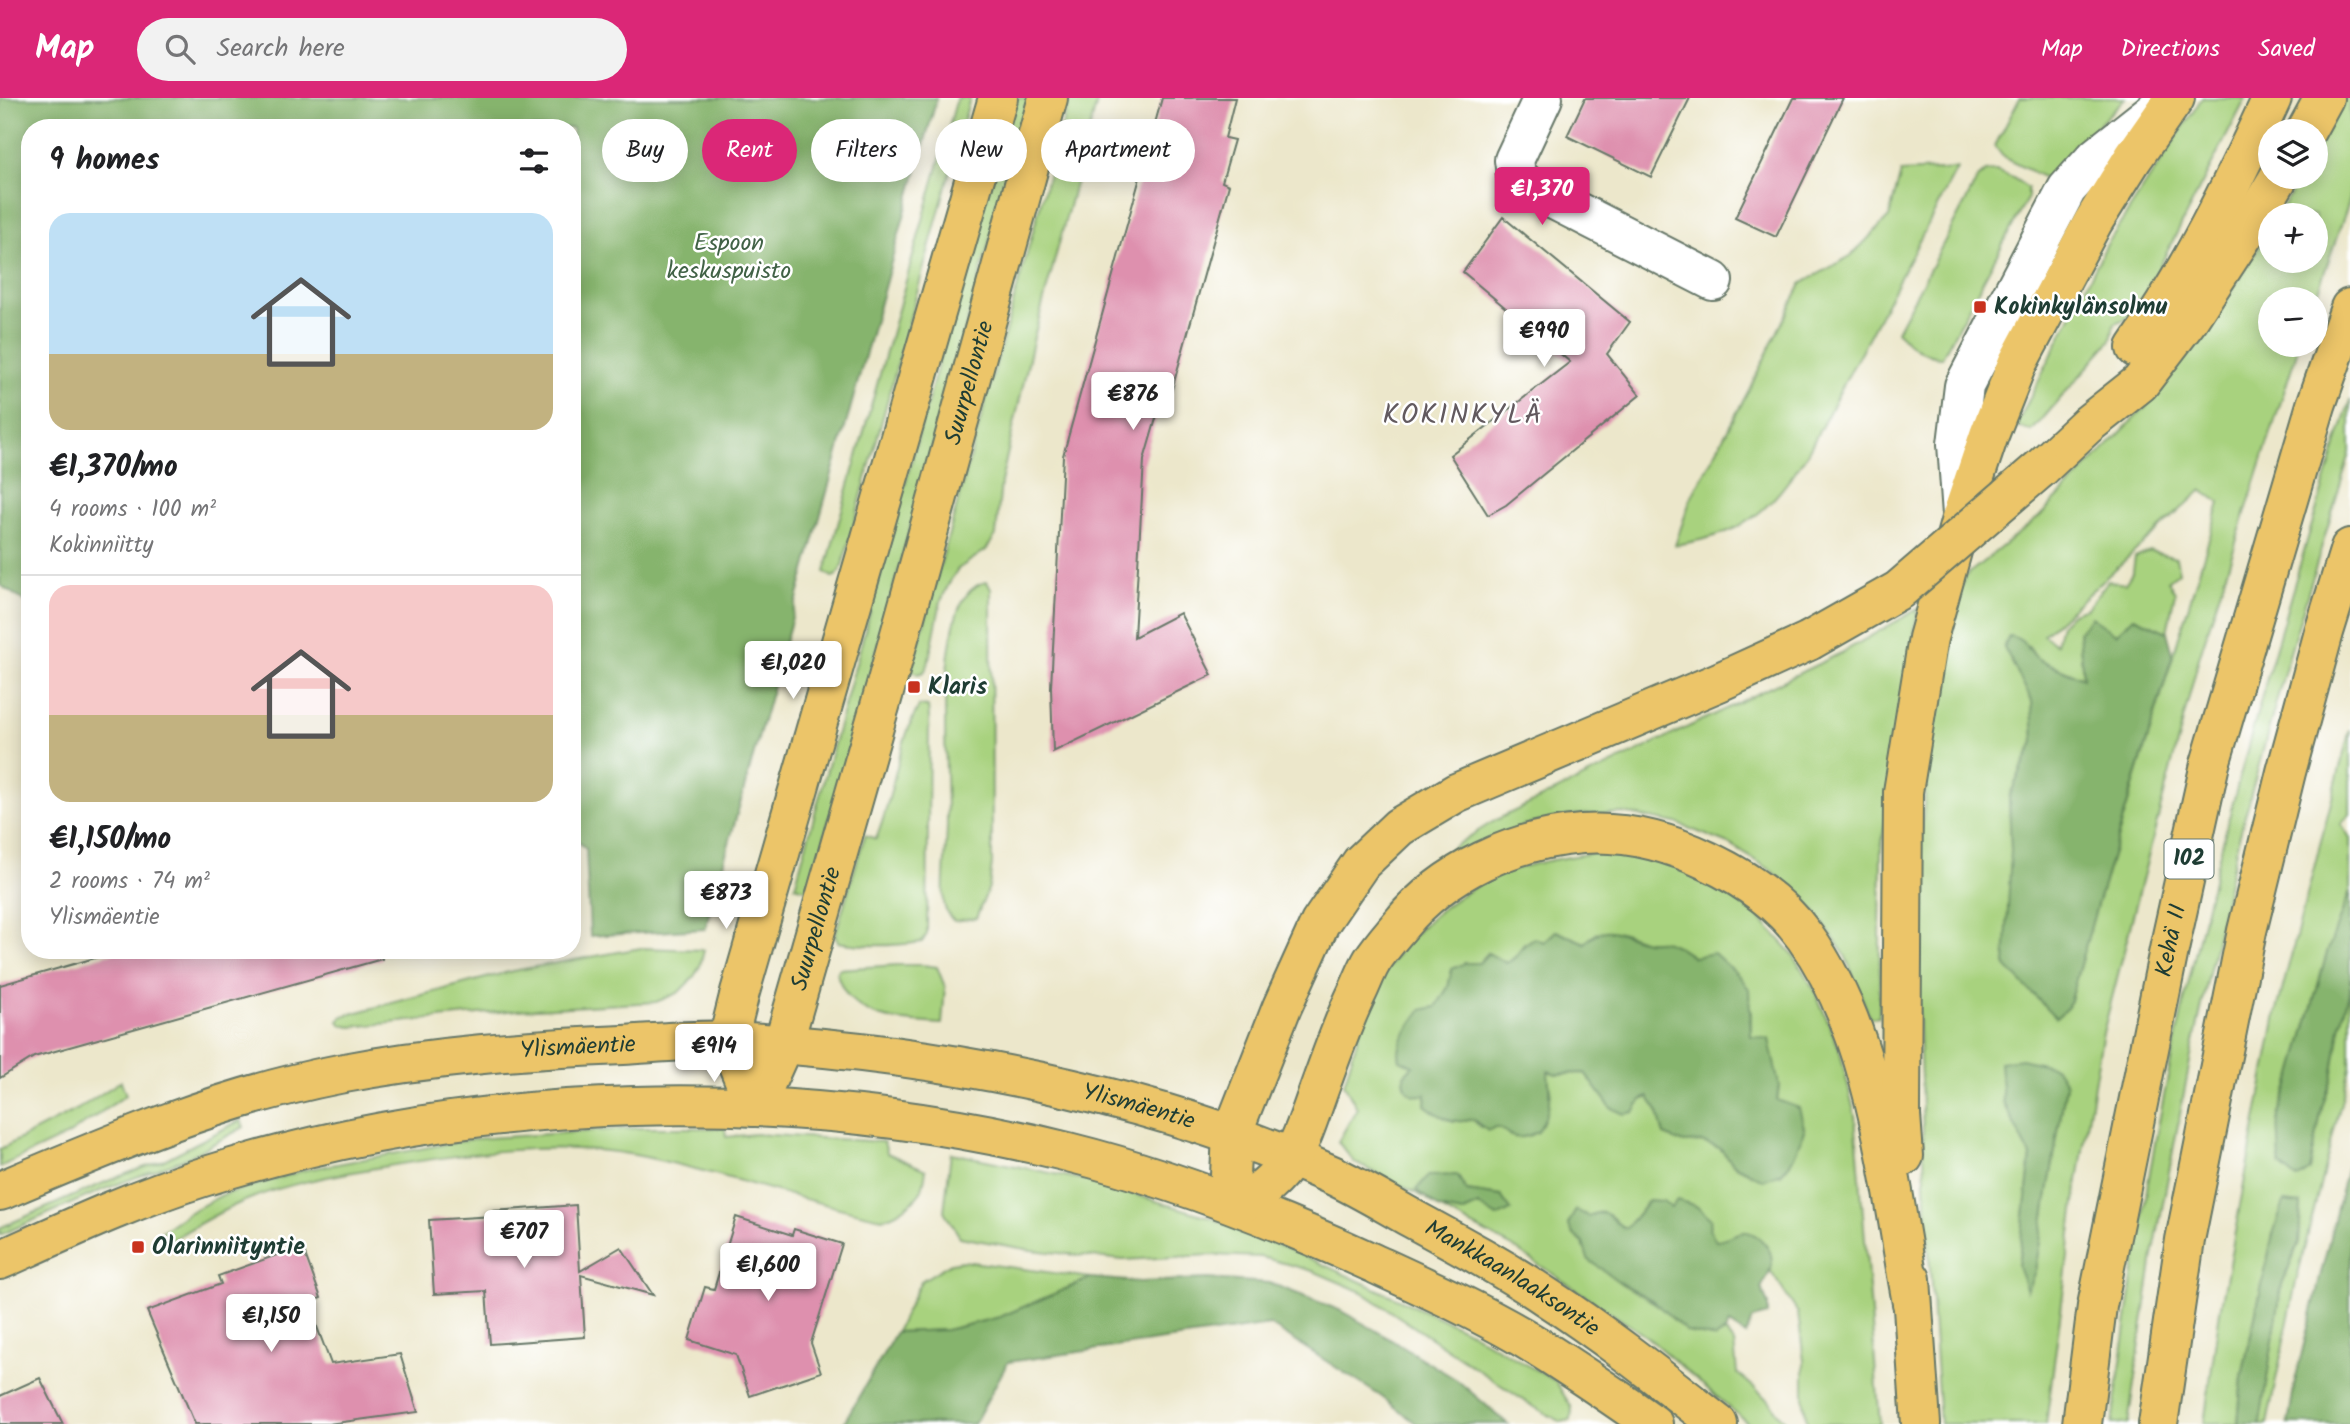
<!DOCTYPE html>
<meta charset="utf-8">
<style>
:root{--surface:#fff;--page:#f2f2f2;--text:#202124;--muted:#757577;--line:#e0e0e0;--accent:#db2777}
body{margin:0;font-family:Kalam,sans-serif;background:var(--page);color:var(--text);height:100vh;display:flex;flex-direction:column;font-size:26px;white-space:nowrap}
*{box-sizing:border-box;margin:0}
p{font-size:23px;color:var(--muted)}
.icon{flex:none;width:38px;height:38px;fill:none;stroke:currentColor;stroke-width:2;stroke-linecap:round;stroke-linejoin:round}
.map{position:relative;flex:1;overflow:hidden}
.details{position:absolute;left:21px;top:21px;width:560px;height:840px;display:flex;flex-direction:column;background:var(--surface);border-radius:28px;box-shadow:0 4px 18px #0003}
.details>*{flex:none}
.hud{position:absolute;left:602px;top:21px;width:665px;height:63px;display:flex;gap:14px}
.controls{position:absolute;left:2258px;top:21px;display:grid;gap:14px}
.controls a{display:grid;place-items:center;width:70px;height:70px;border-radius:50%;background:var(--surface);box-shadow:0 4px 18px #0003;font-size:35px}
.price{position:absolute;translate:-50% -60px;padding:0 16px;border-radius:7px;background:#fff;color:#222;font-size:23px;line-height:46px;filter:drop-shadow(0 2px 4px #0008)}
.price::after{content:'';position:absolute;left:50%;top:42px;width:21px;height:16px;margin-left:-10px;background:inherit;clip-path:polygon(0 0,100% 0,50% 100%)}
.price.selected{background:var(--accent);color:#fff}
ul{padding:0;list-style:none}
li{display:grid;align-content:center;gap:14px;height:371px;padding:0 28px}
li+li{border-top:2px solid var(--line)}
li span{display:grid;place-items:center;height:217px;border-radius:21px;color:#555}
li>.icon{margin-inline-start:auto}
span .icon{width:126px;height:126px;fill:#fffc;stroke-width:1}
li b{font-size:30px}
h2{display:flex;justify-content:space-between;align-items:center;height:84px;padding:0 28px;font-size:30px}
.tag{padding:0 24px;border-radius:32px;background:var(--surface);box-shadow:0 4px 18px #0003;font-size:24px;line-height:63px}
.tag.selected{background:var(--accent);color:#fff}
header{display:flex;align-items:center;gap:42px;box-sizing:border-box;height:98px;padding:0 35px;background:var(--accent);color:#fff}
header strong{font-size:33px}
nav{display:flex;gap:38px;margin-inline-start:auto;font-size:24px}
.search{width:490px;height:63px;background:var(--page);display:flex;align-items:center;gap:18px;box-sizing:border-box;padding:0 24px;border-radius:38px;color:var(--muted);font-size:26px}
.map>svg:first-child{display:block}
.green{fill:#a8d27e;stroke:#648859;stroke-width:2;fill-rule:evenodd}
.forest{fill:#86b46d;stroke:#527850;stroke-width:2}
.building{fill:#de90ae}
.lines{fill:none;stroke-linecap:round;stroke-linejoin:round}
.minor-casing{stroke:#677869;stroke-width:42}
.major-casing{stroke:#677869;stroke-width:42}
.highway-casing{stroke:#677869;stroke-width:42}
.minor{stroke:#fff;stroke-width:38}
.major{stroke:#ecc569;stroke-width:38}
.highway{stroke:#ecc569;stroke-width:38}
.highway-bridge-casing{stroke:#677869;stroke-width:42;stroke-linecap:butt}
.highway-bridge{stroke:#ecc569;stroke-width:38}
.poi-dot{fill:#c8321e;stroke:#fff;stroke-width:2.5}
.labels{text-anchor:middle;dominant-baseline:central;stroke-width:5;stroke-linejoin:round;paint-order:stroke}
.shield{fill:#fff;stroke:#627771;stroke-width:2}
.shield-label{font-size:23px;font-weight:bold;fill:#1f3d34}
.park-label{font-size:24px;fill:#416246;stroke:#fff}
.poi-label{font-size:24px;font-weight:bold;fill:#1f3d34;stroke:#fff;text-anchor:start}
.street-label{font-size:24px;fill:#1f3d34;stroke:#fff}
.quarter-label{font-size:28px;letter-spacing:2px;fill:#625a5f;stroke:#fff}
</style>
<header>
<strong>Map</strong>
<div class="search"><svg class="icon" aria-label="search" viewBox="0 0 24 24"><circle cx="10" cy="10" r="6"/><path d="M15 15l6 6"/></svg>Search here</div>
<nav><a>Map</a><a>Directions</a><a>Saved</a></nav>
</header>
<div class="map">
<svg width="2350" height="1326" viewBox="0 0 2350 1326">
<rect width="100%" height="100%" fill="#fff"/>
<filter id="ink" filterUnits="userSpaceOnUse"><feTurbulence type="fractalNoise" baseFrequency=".0143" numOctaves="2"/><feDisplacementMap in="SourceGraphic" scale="14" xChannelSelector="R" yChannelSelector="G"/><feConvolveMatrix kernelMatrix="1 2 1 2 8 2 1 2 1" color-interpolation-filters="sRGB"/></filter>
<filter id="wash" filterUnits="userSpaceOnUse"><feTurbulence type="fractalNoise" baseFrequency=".00686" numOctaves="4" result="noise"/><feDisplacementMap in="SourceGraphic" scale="28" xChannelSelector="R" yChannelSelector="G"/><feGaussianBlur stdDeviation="1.57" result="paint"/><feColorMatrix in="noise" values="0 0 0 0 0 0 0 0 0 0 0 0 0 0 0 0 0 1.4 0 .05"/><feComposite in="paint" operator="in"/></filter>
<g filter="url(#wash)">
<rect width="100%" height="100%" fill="#ece7cb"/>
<path class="green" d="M 957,0 L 970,0 L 845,458 C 842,466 841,477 832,479 L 825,474 L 832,448 Z
M 1011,0 L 1029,0 L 812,784 L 805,791 L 795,788 Z
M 1070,0 L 1098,0 L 1034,239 L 1001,384 L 996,437 L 986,452 L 958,471 L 950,483 L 941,503 L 928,567 L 924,574 L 918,576 L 912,573 L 912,569 Z
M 2020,0 L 2125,0 L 2082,44 L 2057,86 L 2004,60 L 1995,48 Z
M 2202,0 L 2246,0 L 2145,197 L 2126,221 L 2114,225 L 2111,242 L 2032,333 L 2016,328 L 2106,148 Z
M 2345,0 L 2350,0 L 2350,101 L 2315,201 L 2270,201 L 2270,247 L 2299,247 L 2199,560 L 2102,939 L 2078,1082 L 2046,1326 L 1940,1326 L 1926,1109 L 1917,880 L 1918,769 L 1932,626 L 1964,479 L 2039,419 L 2150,304 L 2217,217 L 2270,131 L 2270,163 L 2315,163 L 2315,117 L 2278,117 L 2301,79 L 2315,79 L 2315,54 ZM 2202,392 L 2220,405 L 2097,807 L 2068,909 L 2056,920 L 2011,752 L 2009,699 L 2034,644 L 2032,603 L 2004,548 L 2029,549 L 2036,560 L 2083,580 L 2079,533 L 2117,536 L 2134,519 L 2167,534 L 2175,495 L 2168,483 L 2179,474 L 2176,460 L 2150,453 L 2135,459 L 2133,473 L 2125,486 L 2108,483 L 2087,510 L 2072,515 L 2061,526 L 2056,546 L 2043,537 ZM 2001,964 L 2066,986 L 2035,1173 L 2018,1169 L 2031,1058 L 2003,1005 Z
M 1957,71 L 1807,356 C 1769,414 1746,436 1675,447 L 1691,400 L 1749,292 L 1801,186 L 1852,157 L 1889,119 L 1901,74 Z
M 1996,73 L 2013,80 L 2028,90 L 2028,99 L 1942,259 C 1928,260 1905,245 1897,233 L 1978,80 L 1985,74 Z
M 2350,302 L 2350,355 L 2286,568 L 2237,747 L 2191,958 L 2153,1158 L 2128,1326 L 2112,1326 C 2130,1202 2146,1078 2173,955 C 2220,734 2283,518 2350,302 Z
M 987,484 L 991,491 L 992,766 L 989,789 L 976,820 L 954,823 C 948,818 945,812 944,805 C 942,779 947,751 947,725 C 947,659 939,588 955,523 C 959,507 969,486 987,484 Z
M 1918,511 L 1881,751 L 1879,919 L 1870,920 L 1845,857 L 1813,811 L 1774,774 L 1729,746 L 1676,725 L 1623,715 L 1573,717 L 1524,727 L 1388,812 L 1381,808 C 1417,772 1453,748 1496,722 L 1841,555 Z
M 919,608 L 928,609 L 929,620 L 927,836 L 922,844 C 894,848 866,849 838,844 L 835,837 L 865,737 L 876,741 C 894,698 896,650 919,608 Z
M 2350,631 L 2350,716 L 2341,726 L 2350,741 L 2350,793 L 2327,855 L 2293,977 L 2278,1018 L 2310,1072 L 2322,1009 L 2332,980 L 2340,930 L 2350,891 L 2350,969 L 2296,1184 L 2267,1326 L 2259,1326 L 2282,1186 L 2299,1144 L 2301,1106 L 2273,1136 L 2242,1278 L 2238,1326 L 2204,1326 L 2219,1219 L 2276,916 Z
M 1592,755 L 1635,759 L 1677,768 L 1721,792 L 1759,819 L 1792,855 L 1815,893 L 1839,950 L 1855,1018 L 1880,1326 L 1807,1326 L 1804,1305 L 1804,1263 L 1798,1215 L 1771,1174 L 1772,1161 L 1743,1134 L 1729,1141 L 1716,1143 C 1703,1121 1672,1110 1649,1102 L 1626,1130 C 1617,1128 1616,1121 1609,1117 C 1593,1108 1581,1126 1573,1136 L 1583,1145 L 1588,1161 L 1622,1186 L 1715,1240 L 1725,1234 L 1734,1245 L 1737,1275 L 1769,1302 L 1778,1316 L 1789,1326 L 1749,1326 L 1647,1239 L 1511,1148 L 1439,1110 L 1462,1115 L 1501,1098 L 1467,1093 L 1416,1092 L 1424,1099 L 1355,1065 L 1338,1044 L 1357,1010 L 1344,986 C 1354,954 1362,919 1377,889 C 1403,838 1454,793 1508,774 C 1534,764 1564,760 1592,755 ZM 1556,833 L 1585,845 L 1624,835 L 1645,843 L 1662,843 L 1674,847 L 1693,859 L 1751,911 L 1751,938 L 1779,987 L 1777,1003 L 1805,1033 C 1795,1051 1795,1062 1780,1077 L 1734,1067 L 1720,1050 L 1701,1044 L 1684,1045 L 1664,1037 L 1657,1011 L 1648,999 L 1641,1002 L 1634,1013 L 1611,1010 L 1585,975 L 1556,976 L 1547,972 L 1551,997 L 1510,1038 L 1503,1030 L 1480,1029 L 1472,1021 C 1454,1028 1439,1018 1425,1007 L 1426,995 L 1410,973 L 1413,968 L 1408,964 L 1448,889 L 1453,871 L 1465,865 L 1479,865 L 1488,855 L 1506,865 L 1515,861 L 1524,845 L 1544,844 Z
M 641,850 L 704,852 L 700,868 L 693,880 L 678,895 L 656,904 L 518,912 L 351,929 L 342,927 L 339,923 L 343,918 L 512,873 Z
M 897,867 L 923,867 L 937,869 L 945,889 L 942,926 C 899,923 852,925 837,876 L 838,871 Z
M 121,983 L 126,997 L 68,1037 L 0,1069 L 0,1051 L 78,1011 Z
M 241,1022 L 244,1029 L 187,1060 L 102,1092 L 0,1137 L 0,1130 L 4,1128 L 115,1080 L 162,1063 Z
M 638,1030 L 725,1030 L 726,1039 L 755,1036 L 884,1044 L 887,1055 L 926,1072 C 925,1080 924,1088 920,1095 C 913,1105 894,1119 882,1120 C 799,1103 718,1073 635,1057 C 548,1042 461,1056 376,1070 C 335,1077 285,1086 247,1102 C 219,1113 194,1129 168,1144 L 162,1133 L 188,1115 L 222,1097 L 305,1072 L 473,1041 Z
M 951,1055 L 1090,1083 L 1212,1120 L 1298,1155 L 1464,1231 L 1555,1283 L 1572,1310 L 1571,1322 L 1561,1324 L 1529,1306 L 1362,1194 L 1313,1173 L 1261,1159 L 1211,1157 L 1123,1162 L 1031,1152 L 960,1139 L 944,1113 Z
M 963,1163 L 1091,1180 L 1000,1219 L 946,1232 L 896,1234 L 921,1183 L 951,1165 Z"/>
<path class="forest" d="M 0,0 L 937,0 L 705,831 L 590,838 L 586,751 L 572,738 L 572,30 L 30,30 L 30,507 L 0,487 Z
M 2091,519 L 2116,536 L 2134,519 L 2167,534 L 2173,556 L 2097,807 L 2068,909 L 2056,920 L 2005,867 L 2011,752 L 2009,699 L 2034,644 L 2032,603 L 2004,549 L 2009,538 C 2028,541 2027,555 2040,562 C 2053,569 2069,574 2083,580 L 2079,533 Z
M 2350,793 L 2350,891 L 2340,930 L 2332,980 L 2322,1009 L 2310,1072 L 2297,1081 L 2280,1067 L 2278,1018 L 2293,977 L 2327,855 Z
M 1556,833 L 1585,845 C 1608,821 1621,839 1646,843 C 1652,844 1658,842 1663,843 C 1675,845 1683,853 1693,859 L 1714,855 L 1741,880 L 1749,891 L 1751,938 L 1769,941 L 1779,987 L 1777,1002 L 1799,1010 L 1805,1033 C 1791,1060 1797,1071 1763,1082 L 1734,1067 L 1720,1050 L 1701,1044 L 1684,1045 L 1664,1037 L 1657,1011 L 1648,999 L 1641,1002 L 1634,1014 L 1624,1016 L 1611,1010 L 1585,975 L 1556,976 L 1548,973 C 1550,1002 1552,1008 1538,1034 C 1530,1037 1520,1042 1512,1038 C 1505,1035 1504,1031 1495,1029 L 1488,1033 L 1472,1021 C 1454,1028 1439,1018 1425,1007 L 1426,996 C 1410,1001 1404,992 1404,977 L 1413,968 L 1400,962 C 1395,944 1412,926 1421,912 L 1436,909 L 1448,889 L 1452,871 L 1465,865 L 1479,865 L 1488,855 L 1506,865 C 1522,858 1517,848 1535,840 L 1544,844 Z
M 2021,961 L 2055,969 L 2066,986 L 2035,1173 L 2027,1193 L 2018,1169 L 2031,1058 L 2003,1005 L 2000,964 Z
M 2350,1056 L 2350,1326 L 2288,1326 L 2295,1283 Z
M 1457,1077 L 1467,1093 L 1501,1098 L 1511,1112 L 1497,1119 L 1478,1107 L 1462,1115 L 1439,1110 L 1416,1092 L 1428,1078 Z
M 1649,1102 L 1663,1103 L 1671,1110 L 1677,1102 L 1696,1108 L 1711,1121 L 1709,1131 L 1716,1142 C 1726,1141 1735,1135 1743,1134 C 1749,1133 1755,1137 1759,1140 C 1779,1156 1772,1172 1761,1190 L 1768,1206 L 1768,1217 L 1752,1221 L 1746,1237 L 1729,1226 L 1725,1233 L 1715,1240 L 1687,1234 L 1652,1202 L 1622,1186 L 1588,1161 L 1583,1145 L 1573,1136 L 1568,1126 L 1576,1112 L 1588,1118 C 1614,1109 1607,1124 1626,1130 Z
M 2284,1104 L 2301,1106 L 2299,1144 L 2282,1186 L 2260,1324 L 2259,1326 L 2238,1326 L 2242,1278 L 2273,1136 Z
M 1091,1180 L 1140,1184 L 1207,1181 L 1270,1185 L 1339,1212 L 1375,1232 L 1457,1282 L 1508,1326 L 1417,1326 L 1382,1299 L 1270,1227 L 1008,1264 L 974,1326 L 843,1326 L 896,1234 L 946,1232 L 1000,1219 Z"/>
<g id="blocks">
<path class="building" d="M 1162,0 L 1235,0 L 1225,40 L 1234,42 L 1222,84 L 1229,87 L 1169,302 L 1162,300 L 1144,362 L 1134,539 L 1180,515 L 1212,577 L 1053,654 L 1051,589 L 1063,358 Z
M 1585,0 L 1690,0 L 1651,79 L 1567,38 Z
M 1793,0 L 1843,0 L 1776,139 L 1735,120 Z
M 1503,119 L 1630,224 L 1607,256 L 1640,297 L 1506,407 L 1488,417 L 1450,357 L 1570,264 L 1463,174 Z
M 123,852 L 381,852 L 382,861 L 34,959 L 0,980 L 0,887 Z
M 576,1107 L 580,1173 L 621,1149 L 653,1197 L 581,1177 L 585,1239 L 490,1246 L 486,1193 L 434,1196 L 429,1122 L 494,1118 L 493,1113 Z
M 736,1119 L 792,1137 L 794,1131 L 842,1146 L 811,1245 L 821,1274 L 750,1298 L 736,1257 L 689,1242 L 705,1189 L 714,1191 Z
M 302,1148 L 321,1200 L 308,1205 L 331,1266 L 400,1256 L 418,1314 L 328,1326 L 195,1326 L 147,1213 L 221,1186 L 218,1178 Z
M 40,1280 L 63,1326 L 0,1326 L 0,1298 Z"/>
</g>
</g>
<g filter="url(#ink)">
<use href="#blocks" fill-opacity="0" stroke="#677869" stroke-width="2"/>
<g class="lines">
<defs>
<path id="minor" d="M 1543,0 L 1514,62 L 1516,76 L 1527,88 L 1713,183
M 1962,417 L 1957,346 L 1964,288 L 2067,91 L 2096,59 L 2169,1"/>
<g id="major">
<path d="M 755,1009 L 728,942 L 740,894 L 998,0"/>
<path id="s1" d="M 755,1009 L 783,947 L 886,587 L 1048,0"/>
<path id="s2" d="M 0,1093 C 111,1046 220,999 339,976 C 432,958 528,951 623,947 C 659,945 697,941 733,943 C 931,954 1151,995 1332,1077 C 1360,1090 1386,1106 1413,1121 C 1459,1146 1505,1171 1548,1200 C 1607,1238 1663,1283 1718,1326"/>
<path d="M 0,1162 C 67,1132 133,1101 203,1079 C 474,992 792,985 1068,1054 C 1173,1080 1274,1120 1373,1165 C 1423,1188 1474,1211 1522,1239 C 1567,1266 1610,1296 1653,1326"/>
</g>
<g id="highway">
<path d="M 2306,33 L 2324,0"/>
<path d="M 2136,250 C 2191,171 2232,87 2272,0"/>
<path d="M 2041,370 L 2087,327 L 2140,285 L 2189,221 L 2249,129 L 2279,79"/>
<path d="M 1809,543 L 1719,584 L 1456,695 L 1399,729 L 1361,765 L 1320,825 L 1282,909 L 1232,1036 L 1230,1077 L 1239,1108 C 1259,1095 1277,1081 1291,1060 C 1304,1039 1313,1007 1322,983 C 1333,953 1343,924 1357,895 C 1362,885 1366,873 1372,863 C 1380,850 1391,838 1401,826 C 1444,773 1515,741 1582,736 C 1626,733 1669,744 1708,763 C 1744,780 1781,805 1805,839 C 1877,939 1890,1086 1912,1205"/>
<path d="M 1904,1058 L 1901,1017 L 1903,694 L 1928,540 L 1962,417 L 1989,337 L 2017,266 L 2093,124 L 2133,60 L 2175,0"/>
<path d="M 1911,1181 L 1921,1326"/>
<path id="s3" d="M 2082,1326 L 2097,1208 L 2170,847 L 2210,666 L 2316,307 L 2350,210"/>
<path d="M 2158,1326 L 2185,1142 L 2247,833 L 2286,674 L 2324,534 L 2350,450"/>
</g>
</defs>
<use href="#minor" class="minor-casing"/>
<use href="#major" class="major-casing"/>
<use href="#highway" class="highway-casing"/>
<use href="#minor" class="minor"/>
<use href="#major" class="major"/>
<use href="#highway" class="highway"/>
<defs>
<path id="highway-bridge" d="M 1809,543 L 1899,492 L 2041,370"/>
</defs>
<use href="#highway-bridge" class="highway-bridge-casing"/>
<use href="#highway-bridge" class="highway-bridge"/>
</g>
</g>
<g class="poi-dot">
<rect x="1973" y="202" width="14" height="14" rx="3.5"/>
<rect x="907" y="582" width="14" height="14" rx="3.5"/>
<rect x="131" y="1142" width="14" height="14" rx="3.5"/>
</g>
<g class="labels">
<rect class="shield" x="2164.5" y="741.5" width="49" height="39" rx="5"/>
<g class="shield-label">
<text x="2189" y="761">102</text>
</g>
<g class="park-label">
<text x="729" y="145">Espoon<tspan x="729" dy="28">keskuspuisto</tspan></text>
</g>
<g class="poi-label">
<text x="1994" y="209">Kokinkylänsolmu</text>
<text x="928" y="589">Klaris</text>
<text x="152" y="1149">Olarinniityntie</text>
</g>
<g class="street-label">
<text stroke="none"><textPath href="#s1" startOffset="756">Suurpellontie</textPath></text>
<text stroke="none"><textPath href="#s1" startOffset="189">Suurpellontie</textPath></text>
<text stroke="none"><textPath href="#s3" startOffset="492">Kehä II</textPath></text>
<text stroke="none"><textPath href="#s2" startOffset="600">Ylismäentie</textPath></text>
<text stroke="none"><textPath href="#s2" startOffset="1167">Ylismäentie</textPath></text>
<text stroke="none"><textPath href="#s2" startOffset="1580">Mankkaanlaaksontie</textPath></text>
</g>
<g class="quarter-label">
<text x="1463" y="317">KOKINKYLÄ</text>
</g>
</g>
</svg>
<div class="controls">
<a><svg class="icon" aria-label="layers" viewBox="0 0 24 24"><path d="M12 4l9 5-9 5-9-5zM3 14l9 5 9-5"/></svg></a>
<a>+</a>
<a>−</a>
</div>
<b class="price selected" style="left:1542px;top:129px">€1,370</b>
<b class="price" style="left:1544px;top:271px">€990</b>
<b class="price" style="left:1133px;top:334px">€876</b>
<b class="price" style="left:793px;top:603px">€1,020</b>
<b class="price" style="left:726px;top:833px">€873</b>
<b class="price" style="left:714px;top:986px">€914</b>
<b class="price" style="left:524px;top:1172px">€707</b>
<b class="price" style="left:768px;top:1205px">€1,600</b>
<b class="price" style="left:271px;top:1256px">€1,150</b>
<div class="hud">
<a class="tag">Buy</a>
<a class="tag selected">Rent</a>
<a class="tag">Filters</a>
<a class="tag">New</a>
<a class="tag">Apartment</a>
</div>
<section class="details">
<h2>9 homes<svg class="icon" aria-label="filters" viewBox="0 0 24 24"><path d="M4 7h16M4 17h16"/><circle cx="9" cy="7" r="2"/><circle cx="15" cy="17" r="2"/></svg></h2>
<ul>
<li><span style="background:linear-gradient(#bfe0f5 65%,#c2b280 0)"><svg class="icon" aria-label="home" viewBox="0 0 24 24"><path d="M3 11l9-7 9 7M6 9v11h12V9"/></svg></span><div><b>€1,370/mo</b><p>4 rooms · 100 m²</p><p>Kokinniitty</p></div></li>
<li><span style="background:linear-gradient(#f6c9c9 60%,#c2b280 0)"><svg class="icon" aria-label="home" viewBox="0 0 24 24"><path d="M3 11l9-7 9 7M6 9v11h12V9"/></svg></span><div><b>€1,150/mo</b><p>2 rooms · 74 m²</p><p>Ylismäentie</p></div></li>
</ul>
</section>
</div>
